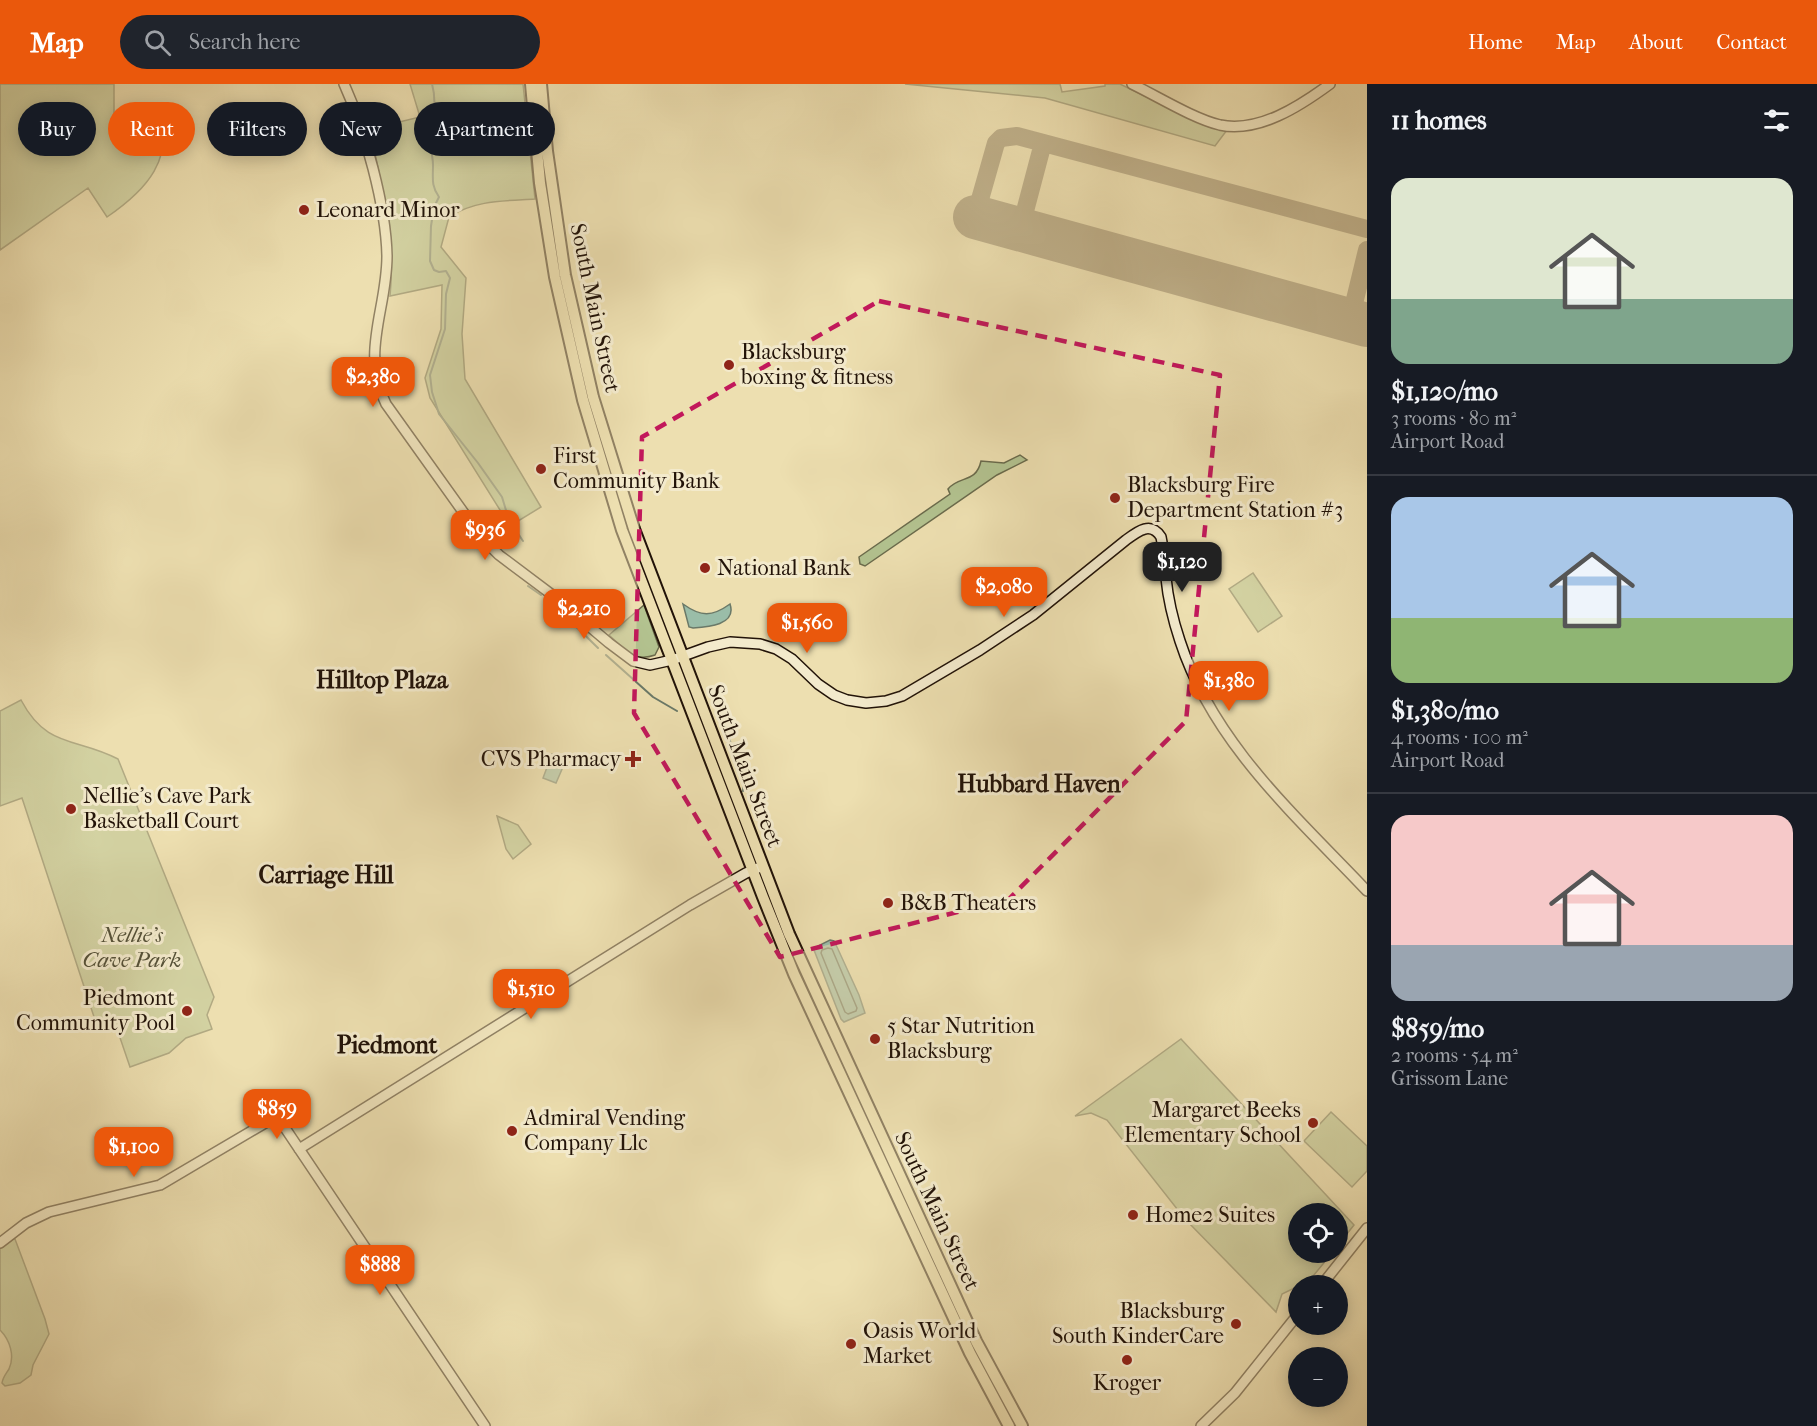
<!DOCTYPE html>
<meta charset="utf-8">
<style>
:root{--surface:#171b24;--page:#20242c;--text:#f1f3f6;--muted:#9ea1a6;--line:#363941;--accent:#ea580c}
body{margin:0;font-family:"IM FELL French Canon",serif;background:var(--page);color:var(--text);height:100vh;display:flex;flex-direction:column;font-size:22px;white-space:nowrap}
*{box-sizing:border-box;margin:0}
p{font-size:20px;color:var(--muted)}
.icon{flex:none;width:33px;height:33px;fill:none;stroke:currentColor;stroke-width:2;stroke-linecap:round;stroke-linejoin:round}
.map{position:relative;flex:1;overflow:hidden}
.details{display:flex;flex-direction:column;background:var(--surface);width:450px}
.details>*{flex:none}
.hud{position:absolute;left:18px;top:18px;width:570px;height:54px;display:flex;gap:12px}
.buttons{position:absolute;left:1288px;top:1119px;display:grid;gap:12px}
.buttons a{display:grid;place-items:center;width:60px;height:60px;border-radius:50%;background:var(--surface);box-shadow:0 3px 15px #0003;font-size:30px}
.price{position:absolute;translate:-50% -51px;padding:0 14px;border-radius:12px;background:var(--accent);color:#fff;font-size:20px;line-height:39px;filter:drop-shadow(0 2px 3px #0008)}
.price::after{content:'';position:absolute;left:50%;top:36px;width:18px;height:14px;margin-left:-9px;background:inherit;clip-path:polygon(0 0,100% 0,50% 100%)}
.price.selected{background:#222;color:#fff}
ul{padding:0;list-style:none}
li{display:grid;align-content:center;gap:12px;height:318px;padding:0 24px}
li+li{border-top:2px solid var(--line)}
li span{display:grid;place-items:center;height:186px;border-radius:18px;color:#555}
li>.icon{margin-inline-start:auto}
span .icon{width:108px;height:108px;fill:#fffc;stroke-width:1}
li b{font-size:26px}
h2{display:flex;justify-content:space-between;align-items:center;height:72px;padding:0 24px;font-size:26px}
.tag{padding:0 21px;border-radius:27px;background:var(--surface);box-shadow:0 3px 15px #0003;font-size:21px;line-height:54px}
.tag.selected{background:var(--accent);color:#fff}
header{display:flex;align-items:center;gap:36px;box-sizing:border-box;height:84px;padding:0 30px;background:var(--accent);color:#fff}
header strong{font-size:28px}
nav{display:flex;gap:33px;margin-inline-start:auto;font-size:21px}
.search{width:420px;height:54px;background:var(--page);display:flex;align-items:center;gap:15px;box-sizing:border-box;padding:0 21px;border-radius:33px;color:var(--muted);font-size:22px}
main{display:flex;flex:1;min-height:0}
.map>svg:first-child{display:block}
.green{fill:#b3c390;stroke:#6a6b4c;stroke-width:1.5}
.water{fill:#9abda8;stroke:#6a7968;stroke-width:1.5}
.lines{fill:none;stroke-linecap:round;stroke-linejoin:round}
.shore{stroke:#5e6858;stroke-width:1.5}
.stream{stroke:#6a7968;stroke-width:2}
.taxiway{stroke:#88795c;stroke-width:18}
.runway{stroke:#88795c;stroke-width:44}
.secondary-casing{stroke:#221308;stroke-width:12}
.primary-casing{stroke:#221308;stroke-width:14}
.secondary{stroke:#f3eacc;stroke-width:9}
.primary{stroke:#eddfb0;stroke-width:10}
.marked{fill:none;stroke:#c2185b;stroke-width:4.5;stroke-dasharray:12 8;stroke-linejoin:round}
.poi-dot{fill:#8f2418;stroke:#f3eacc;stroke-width:2}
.labels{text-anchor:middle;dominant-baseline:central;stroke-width:6;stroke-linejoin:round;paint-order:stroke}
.poi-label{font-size:22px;fill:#221308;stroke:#f3eacc;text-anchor:start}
.street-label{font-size:22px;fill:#221308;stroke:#f3eacc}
.park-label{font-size:22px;font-style:italic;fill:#555138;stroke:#f3eacc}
.neighbourhood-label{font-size:24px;font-weight:bold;fill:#221308;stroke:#f3eacc}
</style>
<header>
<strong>Map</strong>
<div class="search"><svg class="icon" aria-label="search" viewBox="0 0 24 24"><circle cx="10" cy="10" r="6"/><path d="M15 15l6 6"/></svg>Search here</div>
<nav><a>Home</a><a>Map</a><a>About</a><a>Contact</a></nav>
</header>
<main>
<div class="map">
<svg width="1367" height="1342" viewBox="0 0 1367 1342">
<rect width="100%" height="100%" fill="#eddfb0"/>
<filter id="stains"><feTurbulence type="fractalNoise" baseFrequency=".00333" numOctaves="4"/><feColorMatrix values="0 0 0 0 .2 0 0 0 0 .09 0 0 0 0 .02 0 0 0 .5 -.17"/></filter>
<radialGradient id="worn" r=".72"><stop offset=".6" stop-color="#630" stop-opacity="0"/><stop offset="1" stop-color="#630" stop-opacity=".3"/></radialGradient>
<path class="green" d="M 0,0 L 114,0 L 114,34 L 162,23 C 173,76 148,105 107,133 L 88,104 L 0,166 Z
M 410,0 L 523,0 L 535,115 C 504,117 475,116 449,133 L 441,163 L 466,194 L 462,250 L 465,295 L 541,423 L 510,442 L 430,314 L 425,294 L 441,245 L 442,201 L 390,212 C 396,154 381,101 370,45 L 420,33 Z
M 905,0 L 1060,0 L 1062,8 L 1105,2 L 1105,0 L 1120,0 L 1209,43 L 1227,46 L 1215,62 L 1045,14 Z
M 1020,371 L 1027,376 L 997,391 L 865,482 L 860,480 L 859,473 L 950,410 L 948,405 C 959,391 976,400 981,377 L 1004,379 Z
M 1253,489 L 1282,532 L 1258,548 L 1229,505 Z
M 644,521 L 659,563 L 655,571 C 633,579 624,564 609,551 Z
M 21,616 C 47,665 76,653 118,675 L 214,913 L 207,931 L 212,945 L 186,954 L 169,969 L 130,983 L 115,939 L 99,948 L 22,714 L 0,722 L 0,627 Z
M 497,732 L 518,741 L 531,760 L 513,775 L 506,765 Z
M 1181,955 L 1354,1141 L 1338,1161 L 1338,1130 L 1299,1130 L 1299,1168 L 1332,1169 L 1309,1197 L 1282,1210 L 1276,1228 L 1185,1135 L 1107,1036 L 1091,1029 L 1075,1032 Z
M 1331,1028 L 1367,1062 L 1367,1087 L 1352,1103 L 1304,1057 Z
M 4,1152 L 15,1155 L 45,1235 L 49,1250 L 33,1281 L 31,1291 L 20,1299 L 5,1302 L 2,1299 C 3,1293 6,1290 9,1285 C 15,1272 10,1256 0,1246 L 0,1154 Z"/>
<path class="water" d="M 683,520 C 701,533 712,533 730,520 C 737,541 708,543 693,544 L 689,543 Z
M 552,670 L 566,676 L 556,699 L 543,694 Z
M 830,856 L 834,857 L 837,863 L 859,911 L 865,929 L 844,938 L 841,935 L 814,866 L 816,863 Z"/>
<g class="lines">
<path class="shore" d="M 828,864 L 832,865 L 857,924 L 856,927 L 848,930 L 845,928 L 821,869 L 822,866 Z"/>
<path class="stream" d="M 432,0 C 438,21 431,40 431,61 C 431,68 433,74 433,81 C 433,94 431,102 439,113 L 434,123 L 431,142 L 430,177 L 434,186 L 439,188 L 446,187 L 450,194 L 446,210 L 445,245 L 430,291 L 432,308 L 439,330 L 478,379 L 502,413 L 509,436 L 523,457
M 528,502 L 541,511
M 551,518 L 598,564
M 606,571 L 653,613 L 677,627
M 716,628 L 727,645 L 732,665 L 744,696 L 743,707"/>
<path class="taxiway" d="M 975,133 L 996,59 L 1001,54 L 1017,52 L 1367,145
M 1020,146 L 1043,59
M 1350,236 L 1367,166"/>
<path class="runway" d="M 975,133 L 1367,241"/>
<defs>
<path id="secondary" d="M 344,0 C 365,46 386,122 387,172 C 387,226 360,268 386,320 L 481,453 L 499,471 L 551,510 L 609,559 L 633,577 L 650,581 L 672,576 L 708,563 L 730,558 L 760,560 L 776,565 L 792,575 L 818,600 L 834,611 L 847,616 L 866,619 L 886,617 L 902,612 L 980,566 L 1033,531 L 1126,456 C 1138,447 1151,437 1161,453 C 1164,467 1164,481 1166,494 C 1168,515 1173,536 1180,557 C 1213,659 1295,731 1367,807
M 1132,0 C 1157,12 1194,35 1220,41 C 1259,49 1300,22 1330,0
M 299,1065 L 690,821 L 746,789 L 758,784
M 0,1159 L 26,1139 L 49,1128 L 160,1101 L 277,1032 L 485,1342
M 1321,1202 L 1367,1144
M 1201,1342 L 1235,1309 L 1299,1229"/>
<path id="primary" d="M 531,0 L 540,99 L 555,193 L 583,316 L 622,446 L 763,813 L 794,890 L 970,1269 L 1009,1342
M 541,0 L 547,67 L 565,191 L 593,313 L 634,445 L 789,850 L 976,1257 L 1022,1342"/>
</defs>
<use href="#secondary" class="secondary-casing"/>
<use href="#primary" class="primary-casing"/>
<use href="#secondary" class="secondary"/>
<use href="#primary" class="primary"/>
</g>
<path d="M0 0H1367V1342H0ZM 879,217 L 1220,291 L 1186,637 L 1009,815 L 780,873 L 634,629 L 642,353 Z" fill="#eddfb0" fill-opacity=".55" fill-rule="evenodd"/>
<path class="marked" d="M 879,217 L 1220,291 L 1186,637 L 1009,815 L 780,873 L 634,629 L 642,353 Z"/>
<g class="poi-dot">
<circle cx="304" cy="126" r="6"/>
<circle cx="729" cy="281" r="6"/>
<circle cx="541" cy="385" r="6"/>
<circle cx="1115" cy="414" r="6"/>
<circle cx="705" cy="484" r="6"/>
<path d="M630 666h6v6h6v6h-6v6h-6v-6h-6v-6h6z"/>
<circle cx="71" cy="725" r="6"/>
<circle cx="888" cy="819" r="6"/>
<circle cx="187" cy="927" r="6"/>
<circle cx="875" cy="955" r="6"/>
<circle cx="1313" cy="1039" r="6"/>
<circle cx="512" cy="1047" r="6"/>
<circle cx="1133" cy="1131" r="6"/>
<circle cx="1236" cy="1240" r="6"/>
<circle cx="851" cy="1260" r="6"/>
<circle cx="1127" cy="1276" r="6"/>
</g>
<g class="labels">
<g class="poi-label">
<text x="316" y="126">Leonard Minor</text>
<text x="741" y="268">Blacksburg<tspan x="741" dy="25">boxing &amp; fitness</tspan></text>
<text x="553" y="372">First<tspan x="553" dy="25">Community Bank</tspan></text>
<text x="1127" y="401">Blacksburg Fire<tspan x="1127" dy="25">Department Station #3</tspan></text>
<text x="717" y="484">National Bank</text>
<text x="621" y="675" text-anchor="end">CVS Pharmacy</text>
<text x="83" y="712">Nellie's Cave Park<tspan x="83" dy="25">Basketball Court</tspan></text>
<text x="900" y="819">B&amp;B Theaters</text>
<text x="175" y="914" text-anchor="end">Piedmont<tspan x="175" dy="25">Community Pool</tspan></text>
<text x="887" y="942">5 Star Nutrition<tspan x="887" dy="25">Blacksburg</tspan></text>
<text x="1301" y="1026" text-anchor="end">Margaret Beeks<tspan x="1301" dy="25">Elementary School</tspan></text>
<text x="524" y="1034">Admiral Vending<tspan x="524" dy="25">Company Llc</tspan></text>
<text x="1145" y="1131">Home2 Suites</text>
<text x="1224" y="1227" text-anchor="end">Blacksburg<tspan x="1224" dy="25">South KinderCare</tspan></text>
<text x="863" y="1247">Oasis World<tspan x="863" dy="25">Market</tspan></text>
<text x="1127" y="1299" text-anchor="middle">Kroger</text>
</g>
<g class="street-label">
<text transform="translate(595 224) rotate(78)">South Main Street</text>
<text transform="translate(745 682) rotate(69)">South Main Street</text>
<text transform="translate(937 1127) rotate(65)">South Main Street</text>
</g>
<g class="park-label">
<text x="132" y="851">Nellie's<tspan x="132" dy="25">Cave Park</tspan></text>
</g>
<g class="neighbourhood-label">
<text x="382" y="596">Hilltop Plaza</text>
<text x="1039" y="700">Hubbard Haven</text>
<text x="326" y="791">Carriage Hill</text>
<text x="387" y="961">Piedmont</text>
</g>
</g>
<rect width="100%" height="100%" filter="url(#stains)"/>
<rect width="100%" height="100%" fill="url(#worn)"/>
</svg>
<div class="buttons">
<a><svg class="icon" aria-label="locate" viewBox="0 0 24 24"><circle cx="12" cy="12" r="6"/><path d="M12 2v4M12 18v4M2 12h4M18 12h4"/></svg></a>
<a>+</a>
<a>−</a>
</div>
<b class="price" style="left:373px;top:324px">$2,380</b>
<b class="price" style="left:485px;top:477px">$936</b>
<b class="price selected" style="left:1182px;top:509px">$1,120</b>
<b class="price" style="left:1004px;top:534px">$2,080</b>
<b class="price" style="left:584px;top:556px">$2,210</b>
<b class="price" style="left:807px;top:570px">$1,560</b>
<b class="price" style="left:1229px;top:628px">$1,380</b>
<b class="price" style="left:531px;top:936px">$1,510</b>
<b class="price" style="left:277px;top:1056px">$859</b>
<b class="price" style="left:134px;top:1094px">$1,100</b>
<b class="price" style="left:380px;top:1212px">$888</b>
<div class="hud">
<a class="tag">Buy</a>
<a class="tag selected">Rent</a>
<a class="tag">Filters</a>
<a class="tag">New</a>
<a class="tag">Apartment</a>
</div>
</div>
<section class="details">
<h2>11 homes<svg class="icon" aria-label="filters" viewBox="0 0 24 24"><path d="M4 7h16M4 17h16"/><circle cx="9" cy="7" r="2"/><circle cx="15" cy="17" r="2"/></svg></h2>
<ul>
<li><span style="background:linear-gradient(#dfe7d0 65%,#7fa58c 0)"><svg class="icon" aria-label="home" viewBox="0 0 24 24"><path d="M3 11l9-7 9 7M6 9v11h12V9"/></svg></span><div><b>$1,120/mo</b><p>3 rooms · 80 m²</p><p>Airport Road</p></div></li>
<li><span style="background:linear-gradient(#a9c7e8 65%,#8fb573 0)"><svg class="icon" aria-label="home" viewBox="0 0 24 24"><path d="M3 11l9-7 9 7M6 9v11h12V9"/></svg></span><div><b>$1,380/mo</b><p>4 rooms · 100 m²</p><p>Airport Road</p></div></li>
<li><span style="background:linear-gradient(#f6c9c9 70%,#9aa5b1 0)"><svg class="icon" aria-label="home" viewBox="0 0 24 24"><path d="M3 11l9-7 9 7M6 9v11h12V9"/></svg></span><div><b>$859/mo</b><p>2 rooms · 54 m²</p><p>Grissom Lane</p></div></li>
</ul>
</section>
</main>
